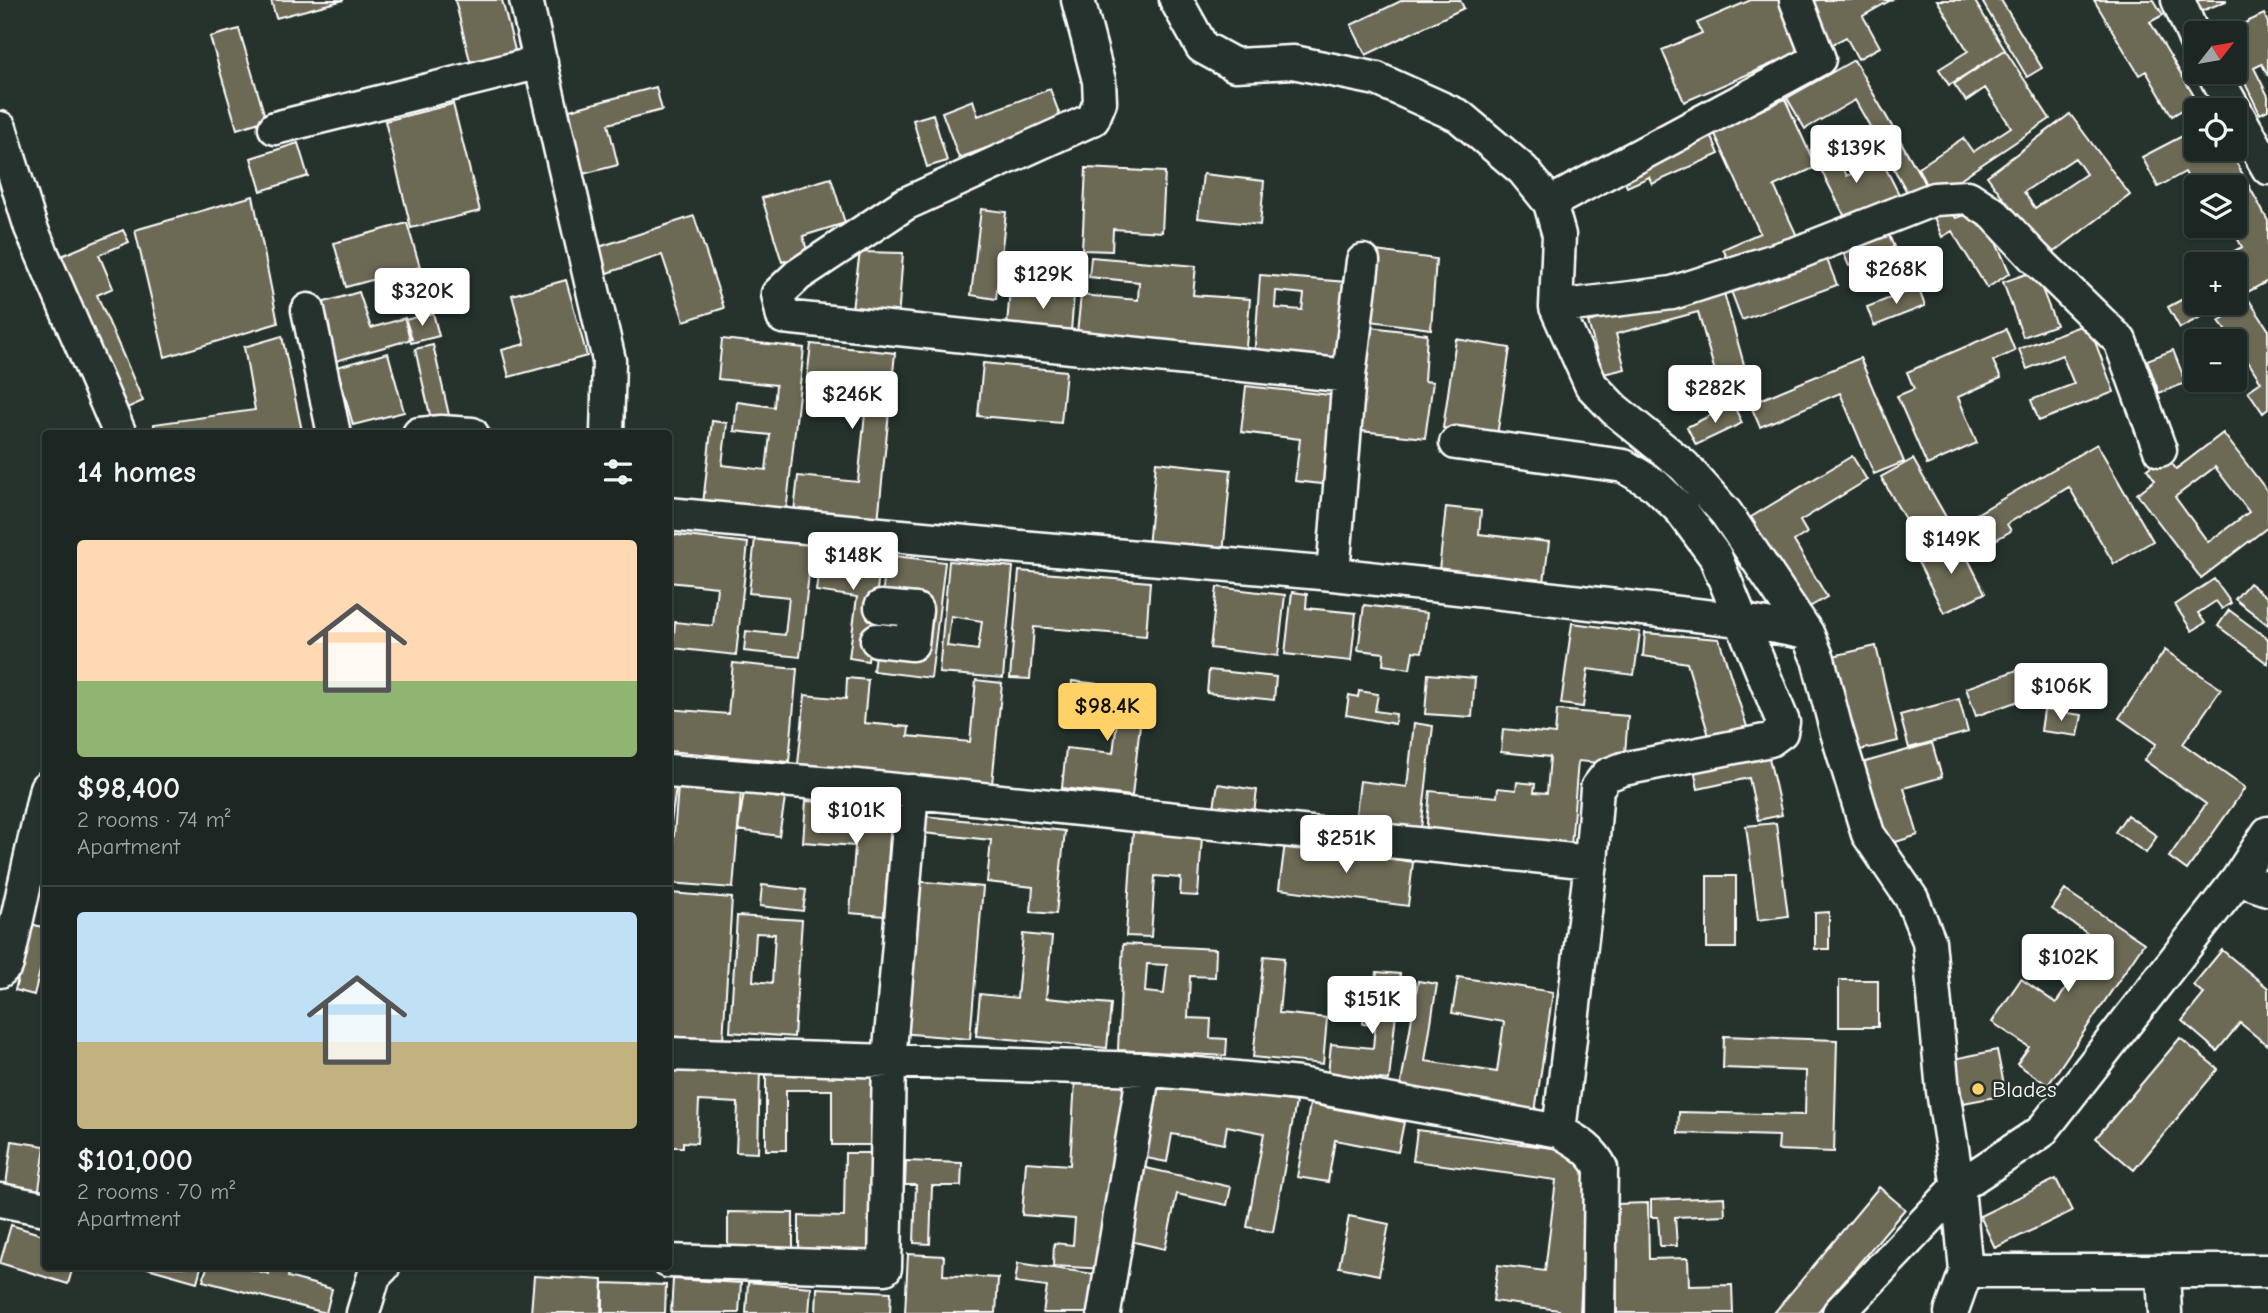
<!DOCTYPE html>
<meta charset="utf-8">
<style>
:root{--surface:#1c2622;--page:#29322f;--text:#f1f3f6;--muted:#a0a5a5;--line:#3a4340;--accent:#ffd166}
body{margin:0;font-family:"Comic Neue",sans-serif;background:var(--page);color:var(--text);height:100vh;display:flex;flex-direction:column;font-size:26px;white-space:nowrap}
*{box-sizing:border-box;margin:0}
p{font-size:23px;color:var(--muted)}
.icon{flex:none;width:38px;height:38px;fill:none;stroke:currentColor;stroke-width:2;stroke-linecap:round;stroke-linejoin:round}
.map{position:relative;flex:1;overflow:hidden}
.sheet{position:absolute;left:42px;top:430px;width:630px;height:840px;display:flex;flex-direction:column;background:var(--surface);border-radius:7px;box-shadow:0 2px 5px #0004,0 0 0 2px var(--line)}
.sheet>*{flex:none}
.needle{width:46px;rotate:59deg}
.fabs{position:absolute;left:2184px;top:21px;display:grid;gap:14px}
.fabs a{display:grid;place-items:center;width:63px;height:63px;border-radius:7px;background:var(--surface);box-shadow:0 2px 5px #0004,0 0 0 2px var(--line);font-size:35px}
.price{position:absolute;translate:-50% -60px;padding:0 16px;border-radius:7px;background:#fff;color:#222;font-size:23px;line-height:46px;filter:drop-shadow(0 2px 4px #0008)}
.price::after{content:'';position:absolute;left:50%;top:42px;width:21px;height:16px;margin-left:-10px;background:inherit;clip-path:polygon(0 0,100% 0,50% 100%)}
.price.on{background:var(--accent);color:#111}
ul{padding:0;list-style:none}
li{display:grid;align-content:center;gap:14px;height:371px;padding:0 35px}
li+li{border-top:2px solid var(--line)}
li span{display:grid;place-items:center;height:217px;border-radius:7px;color:#555}
li>.icon{margin-inline-start:auto}
span .icon{width:126px;height:126px;fill:#fffc;stroke-width:1}
li b{font-size:30px}
h2{display:flex;justify-content:space-between;align-items:center;height:84px;padding:0 35px;font-size:30px}
.map>svg:first-child{display:block}
.building{fill:#6c6955;stroke:#fff;stroke-width:2;fill-rule:evenodd}
.lines{fill:none;stroke-linecap:round;stroke-linejoin:round}
.minor-casing{stroke:#fff;stroke-width:37}
.minor{stroke:#26332d;stroke-width:32}
.poi-dot{fill:#ffd166;stroke:#26332d;stroke-width:2.5}
.labels{text-anchor:middle;dominant-baseline:central;stroke-width:5;stroke-linejoin:round;paint-order:stroke}
.poi-label{font-size:23px;fill:#fff;stroke:#26332d;text-anchor:start}
</style>
<div class="map">
<svg width="2268" height="1313" viewBox="0 0 2268 1313">
<rect width="100%" height="100%" fill="#26332d"/>
<filter id="ink" filterUnits="userSpaceOnUse"><feTurbulence type="fractalNoise" baseFrequency=".0143" numOctaves="2"/><feDisplacementMap in="SourceGraphic" scale="14" xChannelSelector="R" yChannelSelector="G"/><feConvolveMatrix kernelMatrix="1 2 1 2 8 2 1 2 1" color-interpolation-filters="sRGB"/></filter>
<g filter="url(#ink)">
<path class="building" d="M 271,0 L 344,0 L 276,18 Z
M 455,0 L 502,0 L 518,62 L 473,73 Z
M 1403,0 L 1460,0 L 1464,8 L 1366,55 L 1351,25 Z
M 1751,0 L 1783,0 L 1804,50 L 1684,102 L 1662,50 L 1702,33 L 1697,23 Z
M 1810,0 L 1891,0 L 1863,16 L 1880,47 L 1858,59 L 1846,37 L 1831,45 L 1807,2 Z
M 1937,0 L 1974,0 L 2005,50 L 1949,85 L 1939,69 L 1968,51 Z
M 1987,0 L 2001,0 L 2042,68 L 2027,77 L 1983,3 Z
M 2094,0 L 2154,0 L 2163,15 L 2150,22 L 2197,101 L 2172,116 L 2146,71 L 2139,75 Z
M 2184,0 L 2226,0 L 2226,1 L 2190,16 Z
M 2264,14 L 2268,23 L 2268,76 L 2262,64 L 2254,68 L 2268,96 L 2268,110 L 2260,114 L 2238,69 L 2235,70 L 2235,33 L 2223,33 Z
M 239,29 L 266,120 L 237,129 L 210,37 Z
M 2005,50 L 2050,119 L 1936,195 L 1928,189 L 1918,168 L 1963,138 L 1973,152 L 2011,127 L 1985,88 L 1966,101 L 1954,84 Z
M 1854,60 L 1928,189 L 1911,199 L 1855,100 L 1805,129 L 1787,98 Z
M 656,87 L 662,110 L 608,124 L 618,165 L 579,175 L 562,112 Z
M 1050,89 L 1062,121 L 959,158 L 942,112 L 973,100 L 978,116 Z
M 1785,99 L 1816,167 L 1774,186 L 1797,236 L 1731,266 L 1723,249 L 1760,233 L 1714,132 Z
M 453,104 L 480,211 L 411,228 L 385,121 Z
M 933,114 L 947,161 L 927,167 L 913,120 Z
M 2070,114 L 2130,195 L 2047,257 L 1987,176 ZM 2075,158 L 2086,174 L 2035,208 L 2024,192 Z
M 1707,125 L 1719,154 L 1652,184 L 1649,177 L 1627,187 L 1621,172 Z
M 2190,132 L 2196,143 L 2196,149 L 2229,149 L 2268,221 L 2268,281 L 2235,299 L 2235,264 L 2210,264 L 2242,247 L 2231,226 L 2235,226 L 2235,187 L 2196,187 L 2196,193 L 2185,172 L 2158,187 L 2142,157 Z
M 1829,141 L 1847,176 L 1881,159 L 1901,198 L 1849,225 L 1811,150 Z
M 298,143 L 308,176 L 261,191 L 251,158 Z
M 1086,168 L 1165,172 L 1162,232 L 1113,229 L 1112,251 L 1082,250 Z
M 1203,174 L 1264,181 L 1260,225 L 1198,218 Z
M 831,178 L 845,223 L 803,236 L 808,254 L 782,262 L 762,198 Z
M 253,196 L 278,323 L 165,357 L 135,230 Z
M 981,209 L 1006,212 L 996,299 L 971,295 Z
M 1950,210 L 1956,218 L 1981,210 L 2010,273 L 1987,288 L 1952,231 L 1942,237 L 1934,217 Z
M 694,216 L 724,308 L 684,321 L 662,255 L 601,275 L 593,249 Z
M 407,223 L 420,267 L 346,287 L 334,243 Z
M 1885,226 L 1894,247 L 1849,266 L 1840,245 Z
M 123,230 L 129,242 L 99,255 L 113,288 L 97,295 L 143,401 L 118,412 L 54,259 Z
M 1376,251 L 1436,259 L 1431,329 L 1370,321 Z
M 860,252 L 903,253 L 898,320 L 851,315 Z
M 1091,257 L 1196,266 L 1193,295 L 1250,299 L 1245,358 L 1076,343 L 1081,295 L 1138,300 L 1139,282 L 1089,277 Z
M 1826,257 L 1837,285 L 1742,320 L 1728,283 Z
M 1054,270 L 1076,272 L 1070,342 L 1006,337 L 1010,289 L 1053,292 Z
M 2035,271 L 2056,325 L 2023,337 L 2003,282 Z
M 1260,275 L 1347,282 L 1341,366 L 1254,359 ZM 1276,291 L 1304,294 L 1302,310 L 1275,308 Z
M 566,280 L 587,356 L 509,377 L 502,350 L 525,344 L 512,295 Z
M 1722,286 L 1745,368 L 1716,375 L 1698,312 L 1616,334 L 1625,369 L 1603,374 L 1588,322 Z
M 1918,287 L 1925,306 L 1874,326 L 1867,307 Z
M 359,292 L 371,328 L 405,318 L 412,339 L 329,363 L 311,306 Z
M 2196,292 L 2196,303 L 2227,303 L 2180,328 L 2168,307 Z
M 2249,300 L 2268,329 L 2268,409 L 2263,413 L 2248,391 L 2261,382 L 2235,341 L 2219,321 Z
M 433,313 L 439,336 L 411,343 L 405,320 Z
M 2088,323 L 2114,392 L 2039,421 L 2031,400 L 2074,384 L 2062,355 L 2027,369 L 2019,349 Z
M 1371,327 L 1427,334 L 1424,381 L 1433,382 L 1425,438 L 1361,431 Z
M 2006,329 L 2015,351 L 1993,361 L 2001,378 L 1958,397 L 1977,443 L 1927,465 L 1897,396 L 1914,389 L 1907,372 Z
M 282,336 L 302,431 L 275,434 L 154,434 L 154,424 L 255,410 L 244,347 Z
M 722,339 L 804,348 L 786,513 L 703,504 L 712,421 L 727,423 L 722,465 L 766,470 L 770,435 L 734,431 L 737,402 L 774,407 L 776,385 L 718,379 Z
M 1456,339 L 1510,348 L 1497,436 L 1443,428 Z
M 811,344 L 895,353 L 878,521 L 794,512 L 798,476 L 858,482 L 867,394 L 806,387 Z
M 433,345 L 451,424 L 433,428 L 415,349 Z
M 2173,350 L 2186,383 L 2159,393 L 2147,360 Z
M 388,353 L 404,412 L 353,425 L 337,367 Z
M 1860,358 L 1904,462 L 1874,474 L 1840,393 L 1760,427 L 1750,404 Z
M 983,363 L 1066,371 L 1061,423 L 978,416 Z
M 1246,386 L 1339,396 L 1330,485 L 1295,481 L 1300,439 L 1241,432 Z
M 1733,404 L 1742,423 L 1696,445 L 1687,427 Z
M 2223,433 L 2268,492 L 2268,527 L 2201,578 L 2137,494 L 2155,480 L 2147,469 L 2166,455 L 2176,469 ZM 2215,467 L 2249,512 L 2208,542 L 2175,497 Z
M 2097,444 L 2153,541 L 2114,564 L 2069,487 L 2007,524 L 2011,531 L 1990,543 L 1973,516 Z
M 1852,456 L 1867,480 L 1800,521 L 1807,533 L 1794,541 L 1827,597 L 1806,609 L 1751,517 Z
M 1913,459 L 1954,531 L 1922,549 L 1881,477 Z
M 1156,462 L 1231,470 L 1223,554 L 1148,547 Z
M 1446,507 L 1481,511 L 1479,534 L 1549,542 L 1543,590 L 1438,579 Z
M 668,534 L 748,543 L 736,655 L 673,648 L 675,622 L 713,626 L 717,587 L 668,582 Z
M 755,538 L 812,545 L 800,657 L 744,651 L 746,631 L 785,635 L 789,597 L 749,593 Z
M 1958,539 L 1985,593 L 1944,613 L 1917,560 Z
M 821,550 L 881,558 L 868,661 L 849,658 L 857,597 L 816,591 Z
M 887,555 L 945,562 L 931,678 L 873,671 Z
M 949,561 L 1013,567 L 1003,678 L 939,673 ZM 951,616 L 982,621 L 978,650 L 947,646 Z
M 1019,571 L 1150,582 L 1146,636 L 1034,627 L 1030,679 L 1010,678 Z
M 2214,579 L 2231,603 L 2222,609 L 2216,601 L 2198,613 L 2205,623 L 2192,631 L 2175,605 Z
M 2249,583 L 2268,598 L 2268,625 L 2235,599 Z
M 1217,587 L 1285,595 L 1278,656 L 1210,648 Z
M 1292,592 L 1307,594 L 1306,608 L 1356,613 L 1351,661 L 1285,654 Z
M 1364,605 L 1427,613 L 1422,652 L 1413,651 L 1410,669 L 1383,665 L 1384,653 L 1358,650 Z
M 2229,610 L 2268,639 L 2268,664 L 2218,626 Z
M 1572,623 L 1640,632 L 1634,675 L 1588,669 L 1583,707 L 1561,704 Z
M 1645,633 L 1719,639 L 1748,730 L 1710,739 L 1687,663 L 1643,656 Z
M 1876,646 L 1898,741 L 1856,751 L 1833,656 Z
M 2165,650 L 2221,689 L 2183,744 L 2245,788 L 2187,870 L 2169,857 L 2206,804 L 2144,760 L 2156,744 L 2119,718 Z
M 733,663 L 797,669 L 789,762 L 668,751 L 668,709 L 728,714 Z
M 2020,669 L 2030,697 L 1976,716 L 1966,688 Z
M 1209,670 L 1276,677 L 1274,700 L 1207,693 Z
M 1428,674 L 1475,678 L 1472,717 L 1425,714 Z
M 847,678 L 868,680 L 864,723 L 909,727 L 908,736 L 970,742 L 976,680 L 1002,683 L 992,784 L 798,764 L 805,695 L 846,699 Z
M 1072,681 L 1144,689 L 1132,796 L 1062,788 L 1066,748 L 1113,753 L 1119,706 L 1070,700 Z
M 1359,691 L 1378,694 L 1375,711 L 1396,714 L 1395,724 L 1346,715 L 1349,695 L 1358,697 Z
M 1959,699 L 1968,732 L 1909,748 L 1900,715 Z
M 1557,710 L 1628,716 L 1624,765 L 1578,761 L 1571,846 L 1426,832 L 1430,791 L 1497,797 L 1498,788 L 1516,790 L 1517,782 L 1535,784 L 1534,792 L 1547,793 L 1550,757 L 1501,752 L 1503,729 L 1555,734 Z
M 2044,710 L 2082,715 L 2078,736 L 2041,731 Z
M 1414,723 L 1433,726 L 1421,829 L 1355,822 L 1360,781 L 1407,787 Z
M 1932,743 L 1942,777 L 1904,788 L 1918,835 L 1886,845 L 1862,763 Z
M 1767,749 L 1782,815 L 1758,820 L 1749,778 L 1698,789 L 1693,765 Z
M 1218,784 L 1257,790 L 1254,813 L 1214,807 Z
M 668,787 L 676,788 L 668,843 Z
M 678,787 L 741,792 L 733,888 L 670,883 Z
M 744,792 L 785,799 L 779,836 L 738,830 Z
M 806,801 L 892,808 L 884,916 L 850,913 L 855,846 L 803,842 Z
M 2127,815 L 2157,836 L 2146,853 L 2115,832 Z
M 924,816 L 1065,831 L 1056,914 L 1031,912 L 1033,887 L 987,882 L 991,840 L 923,833 Z
M 1776,823 L 1788,916 L 1758,920 L 1746,826 Z
M 1133,831 L 1202,836 L 1198,896 L 1180,895 L 1181,878 L 1155,876 L 1151,937 L 1126,936 Z
M 1285,843 L 1413,862 L 1408,906 L 1279,889 Z
M 1707,876 L 1736,876 L 1736,948 L 1707,948 Z
M 913,881 L 983,887 L 970,1039 L 900,1033 Z
M 762,885 L 806,890 L 803,911 L 760,906 Z
M 2065,890 L 2144,943 L 2048,1085 L 2017,1064 L 2029,1047 L 1992,1022 L 2021,979 L 2056,1003 L 2098,941 L 2052,909 Z
M 670,893 L 732,898 L 723,1040 L 668,1036 Z
M 1829,912 L 1829,949 L 1815,949 L 1815,913 Z
M 737,916 L 802,920 L 794,1037 L 730,1032 ZM 756,933 L 775,934 L 772,983 L 753,981 Z
M 31,924 L 46,928 L 46,947 L 34,995 L 15,990 Z
M 1023,934 L 1052,937 L 1046,998 L 1111,1004 L 1107,1048 L 976,1036 L 980,994 L 1017,998 Z
M 1123,944 L 1216,949 L 1215,977 L 1190,976 L 1188,1018 L 1211,1019 L 1210,1038 L 1227,1039 L 1226,1056 L 1118,1050 ZM 1147,964 L 1167,965 L 1164,994 L 1145,992 Z
M 2222,950 L 2268,988 L 2268,1046 L 2240,1023 L 2217,1051 L 2182,1021 L 2204,994 L 2193,985 Z
M 1264,956 L 1284,958 L 1279,1013 L 1327,1018 L 1323,1064 L 1253,1057 Z
M 1377,972 L 1400,974 L 1389,1080 L 1328,1074 L 1331,1044 L 1373,1048 L 1375,1025 L 1363,1024 L 1365,1002 L 1374,1003 Z
M 1458,977 L 1553,992 L 1535,1112 L 1400,1090 L 1418,981 L 1437,984 L 1425,1061 L 1497,1072 L 1504,1022 L 1452,1013 Z
M 1839,980 L 1878,980 L 1878,1027 L 1839,1027 Z
M 1724,1036 L 1837,1040 L 1834,1152 L 1778,1150 L 1779,1136 L 1678,1133 L 1679,1112 L 1805,1115 L 1806,1071 L 1723,1068 Z
M 2180,1038 L 2218,1069 L 2134,1170 L 2096,1138 Z
M 1997,1050 L 2006,1095 L 1963,1103 L 1954,1059 Z
M 668,1066 L 760,1068 L 758,1153 L 736,1152 L 738,1103 L 699,1101 L 697,1143 L 683,1142 L 683,1147 L 668,1147 Z
M 766,1068 L 873,1068 L 873,1145 L 832,1145 L 832,1090 L 786,1090 L 786,1150 L 766,1150 Z
M 1155,1076 L 1296,1102 L 1273,1232 L 1247,1227 L 1264,1133 L 1227,1126 L 1224,1144 L 1172,1134 L 1167,1162 L 1141,1157 Z
M 1075,1080 L 1126,1084 L 1105,1269 L 1053,1266 L 1054,1243 L 1073,1245 L 1075,1219 L 1022,1215 L 1026,1162 L 1070,1165 Z
M 1310,1104 L 1404,1122 L 1398,1152 L 1335,1140 L 1328,1182 L 1297,1177 Z
M 1417,1130 L 1589,1153 L 1580,1313 L 1558,1313 L 1559,1310 L 1493,1301 L 1498,1265 L 1545,1271 L 1556,1180 L 1413,1161 Z
M 12,1141 L 45,1146 L 39,1190 L 6,1185 Z
M 845,1153 L 872,1153 L 871,1255 L 799,1253 L 799,1216 L 844,1217 Z
M 906,1161 L 962,1163 L 961,1186 L 932,1186 L 930,1244 L 914,1243 L 916,1185 L 905,1185 Z
M 1137,1166 L 1231,1187 L 1227,1205 L 1177,1194 L 1165,1249 L 1121,1239 Z
M 2056,1179 L 2072,1211 L 1995,1248 L 1980,1216 Z
M 1879,1187 L 1905,1209 L 1817,1313 L 1774,1313 Z
M 1724,1197 L 1725,1215 L 1675,1217 L 1677,1246 L 1660,1246 L 1658,1217 L 1651,1217 L 1651,1200 Z
M 1648,1203 L 1649,1259 L 1688,1258 L 1689,1286 L 1732,1285 L 1733,1313 L 1617,1313 L 1615,1204 Z
M 728,1212 L 793,1213 L 793,1254 L 728,1253 Z
M 1349,1216 L 1389,1224 L 1379,1275 L 1339,1267 Z
M 11,1225 L 46,1236 L 46,1267 L 73,1267 L 68,1284 L 0,1263 Z
M 908,1254 L 944,1256 L 943,1275 L 998,1278 L 996,1313 L 905,1313 Z
M 1018,1263 L 1102,1275 L 1097,1313 L 1043,1313 L 1047,1287 L 1015,1283 Z
M 144,1267 L 201,1267 L 197,1282 Z
M 207,1267 L 242,1267 L 269,1274 L 271,1267 L 290,1267 L 288,1277 L 332,1289 L 326,1313 L 203,1281 Z
M 534,1276 L 603,1280 L 601,1313 L 531,1313 Z
M 673,1279 L 741,1283 L 739,1313 L 671,1313 Z
M 748,1282 L 811,1287 L 809,1313 L 746,1313 Z
M 603,1283 L 666,1285 L 665,1313 L 603,1313 Z
M 817,1288 L 891,1292 L 890,1313 L 816,1313 Z"/>
<g class="lines">
<defs>
<path id="minor" d="M 526,0 L 609,360 L 607,434
M 1078,0 L 1099,81 L 1100,102 L 1093,119 L 905,204 L 798,275 L 778,294 L 783,317 L 1349,376
M 1176,0 L 1202,47 L 1235,65 L 1293,62 L 1377,79 L 1459,116 L 1523,170 L 1550,203 L 1559,235 L 1556,307 L 1591,385 L 1614,409 L 1684,466 L 1726,513 L 1807,633 L 1818,659 L 1836,729 L 1868,834 L 1912,899 L 1929,941 L 1943,1091 L 1958,1187 L 1966,1271 L 2268,1271
M 2178,0 L 2196,42
M 2213,72 L 2268,168
M 0,128 L 31,228 L 120,434
M 275,128 L 541,62
M 1550,203 L 1819,59 L 1796,0
M 1556,307 L 1672,293 L 1800,252 L 1934,199 L 1968,197 L 1994,214 L 2034,257 L 2120,341 L 2160,450
M 308,310 L 334,434
M 419,434 L 441,432 L 472,434
M 1456,443 L 1624,466 L 1655,485 L 1681,510 L 1715,556 L 1783,722 L 1781,732 L 1770,740 L 1623,769 L 1607,775 L 1597,788 L 1591,862 L 1559,1131
M 668,514 L 1009,546 L 1333,574 L 1740,620 L 1807,633
M 1333,574 L 1349,376 L 1363,261
M 877,640 L 912,644 L 916,610 L 881,607
M 668,771 L 857,786 L 1591,862
M 2238,879 L 2268,889
M 0,971 L 7,964 L 46,788
M 668,1054 L 1144,1069 L 1299,1084 L 1559,1131 C 1576,1141 1592,1149 1601,1168 L 1599,1313
M 0,1200 L 46,1209
M 668,1261 L 885,1268 L 889,1061 L 912,791
M 2163,1272 L 2165,1313
M 363,1313 L 374,1276 L 383,1267
M 1104,1313 L 1144,1069
M 1839,1313 L 1958,1187 L 2041,1132 L 2238,879 L 2268,833
M 1951,1313 L 1966,1271"/>
</defs>
<use href="#minor" class="minor-casing"/>
<use href="#minor" class="minor"/>
</g>
</g>
<circle class="poi-dot" cx="1978" cy="1089" r="7"/>
<g class="labels">
<g class="poi-label">
<text x="1992" y="1089">Blades</text>
</g>
</g>
</svg>
<div class="fabs">
<a><svg class="needle" viewBox="-14 -14 28 28"><path d="M0-13l5 13h-10z" fill="#e53935"/><path d="M0 13l5-13h-10z" fill="#a0a5a5"/></svg></a>
<a><svg class="icon" aria-label="locate" viewBox="0 0 24 24"><circle cx="12" cy="12" r="6"/><path d="M12 2v4M12 18v4M2 12h4M18 12h4"/></svg></a>
<a><svg class="icon" aria-label="layers" viewBox="0 0 24 24"><path d="M12 4l9 5-9 5-9-5zM3 14l9 5 9-5"/></svg></a>
<a>+</a>
<a>−</a>
</div>
<b class="price" style="left:1856px;top:185px">$139K</b>
<b class="price" style="left:1896px;top:306px">$268K</b>
<b class="price" style="left:1043px;top:311px">$129K</b>
<b class="price" style="left:422px;top:328px">$320K</b>
<b class="price" style="left:1715px;top:425px">$282K</b>
<b class="price" style="left:852px;top:431px">$246K</b>
<b class="price" style="left:1951px;top:576px">$149K</b>
<b class="price" style="left:853px;top:592px">$148K</b>
<b class="price" style="left:2061px;top:723px">$106K</b>
<b class="price on" style="left:1107px;top:743px">$98.4K</b>
<b class="price" style="left:856px;top:847px">$101K</b>
<b class="price" style="left:1346px;top:875px">$251K</b>
<b class="price" style="left:2068px;top:994px">$102K</b>
<b class="price" style="left:1372px;top:1036px">$151K</b>
<section class="sheet">
<h2>14 homes<svg class="icon" aria-label="filters" viewBox="0 0 24 24"><path d="M4 7h16M4 17h16"/><circle cx="9" cy="7" r="2"/><circle cx="15" cy="17" r="2"/></svg></h2>
<ul>
<li><span style="background:linear-gradient(#ffd9b3 65%,#8fb573 0)"><svg class="icon" aria-label="home" viewBox="0 0 24 24"><path d="M3 11l9-7 9 7M6 9v11h12V9"/></svg></span><div><b>$98,400</b><p>2 rooms · 74 m²</p><p>Apartment</p></div></li>
<li><span style="background:linear-gradient(#bfe0f5 60%,#c2b280 0)"><svg class="icon" aria-label="home" viewBox="0 0 24 24"><path d="M3 11l9-7 9 7M6 9v11h12V9"/></svg></span><div><b>$101,000</b><p>2 rooms · 70 m²</p><p>Apartment</p></div></li>
</ul>
</section>
</div>
